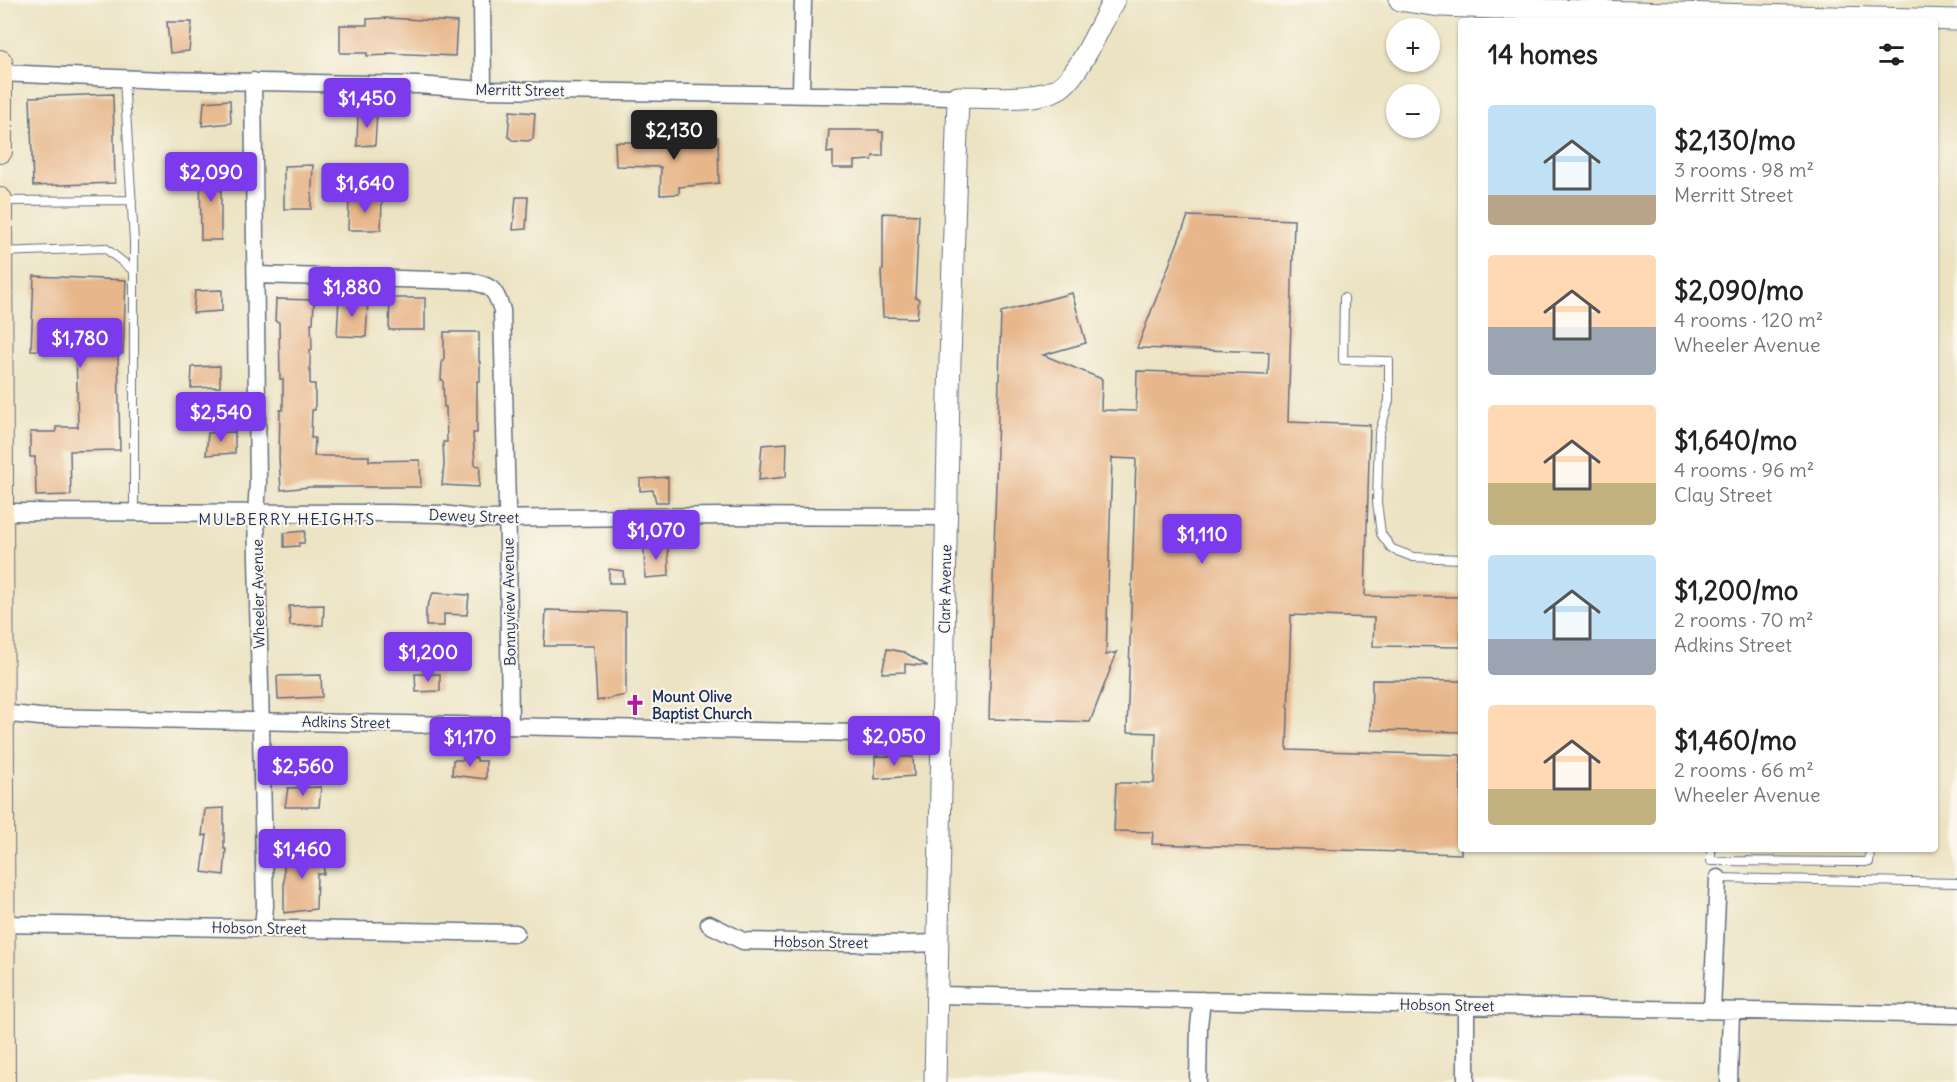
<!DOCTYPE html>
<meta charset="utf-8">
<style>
:root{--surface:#fff;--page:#f2f2f2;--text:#222;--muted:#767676;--accent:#7c3aed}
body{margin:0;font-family:Delius,sans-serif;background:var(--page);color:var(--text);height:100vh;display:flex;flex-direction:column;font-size:22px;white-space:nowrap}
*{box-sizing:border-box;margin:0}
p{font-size:20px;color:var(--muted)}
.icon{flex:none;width:33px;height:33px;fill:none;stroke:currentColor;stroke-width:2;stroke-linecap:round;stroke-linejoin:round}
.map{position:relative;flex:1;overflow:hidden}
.panel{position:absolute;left:1458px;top:18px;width:480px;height:834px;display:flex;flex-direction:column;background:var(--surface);border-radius:6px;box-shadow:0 2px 4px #0004}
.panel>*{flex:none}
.fabs{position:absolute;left:1386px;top:18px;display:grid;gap:12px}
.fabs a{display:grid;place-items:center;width:54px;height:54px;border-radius:50%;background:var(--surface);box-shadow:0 2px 4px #0004;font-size:30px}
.price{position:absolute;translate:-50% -51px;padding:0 14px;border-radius:6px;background:var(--accent);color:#fff;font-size:20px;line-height:39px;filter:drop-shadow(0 2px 3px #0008)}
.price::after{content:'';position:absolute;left:50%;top:36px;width:18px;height:14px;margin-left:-9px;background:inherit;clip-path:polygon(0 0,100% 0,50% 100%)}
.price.on{background:#222;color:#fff}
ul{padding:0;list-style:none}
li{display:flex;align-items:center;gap:18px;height:150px;padding:0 30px}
li span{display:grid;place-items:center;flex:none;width:168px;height:120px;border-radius:6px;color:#555}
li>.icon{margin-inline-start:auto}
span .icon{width:72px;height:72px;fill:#fffc;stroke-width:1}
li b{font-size:26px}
h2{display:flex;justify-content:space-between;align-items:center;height:72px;padding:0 30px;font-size:26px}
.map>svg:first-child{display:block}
.building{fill:#e7b68a}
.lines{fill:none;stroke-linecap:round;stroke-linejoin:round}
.service-casing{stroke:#646e81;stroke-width:10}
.minor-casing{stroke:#646e81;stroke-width:19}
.tertiary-casing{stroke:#646e81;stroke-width:23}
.secondary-casing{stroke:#646e81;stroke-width:26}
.service{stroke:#fff;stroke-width:8}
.minor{stroke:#fff;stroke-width:16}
.tertiary{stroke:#fff;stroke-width:21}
.secondary{stroke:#fbe6c4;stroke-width:24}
.labels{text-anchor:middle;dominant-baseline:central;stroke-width:4.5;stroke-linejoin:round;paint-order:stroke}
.street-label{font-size:15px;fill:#1b2f5e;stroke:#fbf7ec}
.poi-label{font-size:15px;font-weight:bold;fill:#1b2f5e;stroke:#fbf7ec;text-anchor:start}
.neighbourhood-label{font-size:16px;letter-spacing:1.5px;fill:#1b2f5e;stroke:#fbf7ec}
</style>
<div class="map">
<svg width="1957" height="1082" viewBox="0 0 1957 1082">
<rect width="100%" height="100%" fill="#fbf7ec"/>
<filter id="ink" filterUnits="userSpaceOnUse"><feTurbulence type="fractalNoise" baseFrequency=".0167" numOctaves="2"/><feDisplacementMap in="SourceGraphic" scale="12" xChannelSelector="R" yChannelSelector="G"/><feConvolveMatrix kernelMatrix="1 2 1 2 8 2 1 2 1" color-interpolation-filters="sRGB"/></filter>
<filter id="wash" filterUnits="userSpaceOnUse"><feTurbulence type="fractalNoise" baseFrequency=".008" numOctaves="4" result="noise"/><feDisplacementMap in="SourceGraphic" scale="24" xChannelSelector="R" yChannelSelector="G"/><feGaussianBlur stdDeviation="1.35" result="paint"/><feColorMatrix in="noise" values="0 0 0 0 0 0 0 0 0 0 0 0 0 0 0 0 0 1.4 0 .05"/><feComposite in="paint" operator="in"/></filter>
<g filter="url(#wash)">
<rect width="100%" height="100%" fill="#ece3c3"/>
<g id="blocks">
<path class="building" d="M 387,18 L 457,22 L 455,56 L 387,53 L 387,55 L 367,56 L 367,53 L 340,53 L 340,25 L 367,25 L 367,19 Z
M 167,22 L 192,22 L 189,51 L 170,53 Z
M 113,94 L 115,183 L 33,186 L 30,97 Z
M 230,100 L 231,123 L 202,126 L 204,102 Z
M 510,111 L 535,113 L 533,139 L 528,141 L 512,140 L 508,136 Z
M 377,112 L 375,145 L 357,146 L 358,113 Z
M 829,130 L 879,130 L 879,132 L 883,132 L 883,156 L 873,156 L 872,160 L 855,161 L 855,168 L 833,168 L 833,152 L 827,153 Z
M 671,137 L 672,143 L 718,137 L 719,183 L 679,187 L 679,194 L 660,195 L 661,167 L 616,166 L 615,142 L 657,142 L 659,138 Z
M 313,165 L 311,209 L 284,209 L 284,166 Z
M 200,166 L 221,166 L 221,240 L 201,240 Z
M 349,197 L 382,199 L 381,230 L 348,230 Z
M 516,197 L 528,197 L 526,229 L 513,230 Z
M 883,213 L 919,215 L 915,298 L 919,299 L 917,318 L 883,317 L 881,270 L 883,270 Z
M 1188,216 L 1294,220 L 1288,422 L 1370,425 L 1365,596 L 1461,597 L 1461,647 L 1373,646 L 1374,618 L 1291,615 L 1287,750 L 1461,755 L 1461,854 L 1152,844 L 1153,832 L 1114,831 L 1116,783 L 1154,783 L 1156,733 L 1127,732 L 1136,459 L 1112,458 L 1106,655 L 1117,652 L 1090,722 L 989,719 L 1001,312 L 1072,293 L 1086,343 L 1043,355 L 1102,379 L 1101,410 L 1136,411 L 1137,371 L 1268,375 L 1269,352 L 1137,348 Z
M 34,276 L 126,280 L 123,354 L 118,354 L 120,450 L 70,451 L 71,495 L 36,496 L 35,457 L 30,457 L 30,432 L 56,432 L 56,427 L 78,427 L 76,352 L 31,350 Z
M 222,290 L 222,311 L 193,313 L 195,291 Z
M 339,298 L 368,300 L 366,337 L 337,336 Z
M 390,298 L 425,298 L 425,330 L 389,330 Z
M 276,299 L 314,300 L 313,323 L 311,323 L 312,350 L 310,350 L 310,384 L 315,384 L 315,410 L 312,410 L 311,438 L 315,438 L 314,456 L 369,456 L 369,461 L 420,460 L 421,487 L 310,487 L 281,490 L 279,458 L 280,410 L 283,410 L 283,379 L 280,379 L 279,322 L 275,321 Z
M 444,332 L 479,332 L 479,362 L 480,362 L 480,381 L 477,381 L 477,433 L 473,433 L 475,465 L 480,466 L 479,487 L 442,485 L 444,464 L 443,442 L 447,442 L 446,407 L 444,407 L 443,380 L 441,380 L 442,361 L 444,361 Z
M 220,366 L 220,387 L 191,388 L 192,367 Z
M 235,432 L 235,453 L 206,455 L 208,433 Z
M 787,443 L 786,477 L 759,480 L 762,445 Z
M 668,477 L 668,502 L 656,502 L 653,490 L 640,491 L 640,479 Z
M 305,531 L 304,543 L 299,543 L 299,546 L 284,547 L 284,533 Z
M 644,545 L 668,545 L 669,576 L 645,578 Z
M 609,569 L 623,571 L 624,583 L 609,583 Z
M 433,593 L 469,595 L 467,615 L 444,614 L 444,626 L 426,626 L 426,609 Z
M 324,605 L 323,625 L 290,626 L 289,606 Z
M 546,610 L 626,612 L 626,695 L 597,701 L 594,646 L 544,646 Z
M 887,649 L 904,652 L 928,666 L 905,664 L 905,672 L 882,673 Z
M 415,674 L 440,674 L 440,691 L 416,692 Z
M 321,675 L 322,697 L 278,699 L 277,676 Z
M 1372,680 L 1461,681 L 1461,732 L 1371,730 Z
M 875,756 L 913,757 L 914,776 L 875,779 Z
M 465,757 L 477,758 L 477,761 L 486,761 L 486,779 L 452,775 L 453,760 L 464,760 Z
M 321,787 L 319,807 L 285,807 L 288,788 Z
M 224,808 L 224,849 L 226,849 L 224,875 L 202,872 L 207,835 L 202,836 L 205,809 Z
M 323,851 L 324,874 L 317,874 L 316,909 L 284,913 L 284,853 Z"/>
</g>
</g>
<g filter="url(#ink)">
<use href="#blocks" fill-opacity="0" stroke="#646e81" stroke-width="1.5"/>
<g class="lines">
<defs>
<path id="service" d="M 124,79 L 134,241 L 134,512
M 3,201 L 132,200
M 1,252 L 105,248 L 134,271
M 1344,298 L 1343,360 L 1389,361 L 1389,401 L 1379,434 L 1377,502 L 1381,534 L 1392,549 L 1413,557 L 1461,559
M 1711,849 L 1711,861 L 1869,862 L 1870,849
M 1718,878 L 1957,883"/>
<path id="minor" d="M 482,0 L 483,90
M 0,73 L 162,80 L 418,85 L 483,90 L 958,97
M 253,81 L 258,484 L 256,513 L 265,906 L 263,928
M 801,94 L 803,0
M 256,275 L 470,281 C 492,286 495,289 502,310 L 508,545 L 510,726
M 1,512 L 388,513 L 443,514 L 479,519 L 723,516 L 946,517
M 1,713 L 40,717 L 913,734 L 942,733
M 3,924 L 516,933
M 709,924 L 743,941 L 905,944 L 938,943
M 936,995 L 1957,1015
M 1466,1005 L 1466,1082
M 1712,1010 L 1718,878
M 1198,1082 L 1199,1026 L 1202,1000
M 1729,1082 L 1731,1011"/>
<path id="tertiary" d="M 1400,0 L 1441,6 L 1551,10 L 1957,20
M 935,1082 L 949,394 L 958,97 C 983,97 1042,102 1062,86 C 1081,71 1101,23 1114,0"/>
<path id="secondary" d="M 0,62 L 0,151
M 0,200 L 3,1082"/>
</defs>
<use href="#service" class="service-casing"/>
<use href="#minor" class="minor-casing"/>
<use href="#tertiary" class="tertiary-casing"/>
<use href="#secondary" class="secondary-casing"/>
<use href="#service" class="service"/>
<use href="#minor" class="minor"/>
<use href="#tertiary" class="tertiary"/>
<use href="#secondary" class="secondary"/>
</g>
</g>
<defs>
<symbol id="church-bare" viewBox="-9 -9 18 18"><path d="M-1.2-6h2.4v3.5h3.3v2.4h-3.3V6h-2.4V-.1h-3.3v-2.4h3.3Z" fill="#b5179e" stroke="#fbf7ec" stroke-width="2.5" paint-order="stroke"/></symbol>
</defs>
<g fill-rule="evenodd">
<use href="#church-bare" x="620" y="690" width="30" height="30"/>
</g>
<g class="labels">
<g class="street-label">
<text transform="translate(520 90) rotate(1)">Merritt Street</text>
<text transform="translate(474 516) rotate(2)">Dewey Street</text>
<text transform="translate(945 589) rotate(-89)">Clark Avenue</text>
<text transform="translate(258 594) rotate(-91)">Wheeler Avenue</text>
<text transform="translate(509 602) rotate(-91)">Bonnyview Avenue</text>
<text transform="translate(346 722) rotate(1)">Adkins Street</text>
<text transform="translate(259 928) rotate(1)">Hobson Street</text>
<text transform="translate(821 942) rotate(1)">Hobson Street</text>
<text transform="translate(1447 1005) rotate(1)">Hobson Street</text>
</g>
<g class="poi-label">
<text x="652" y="696">Mount Olive<tspan x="652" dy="17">Baptist Church</tspan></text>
</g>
<g class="neighbourhood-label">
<text x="287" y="519">MULBERRY HEIGHTS</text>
</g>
</g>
</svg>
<div class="fabs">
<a>+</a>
<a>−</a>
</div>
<b class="price" style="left:367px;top:129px">$1,450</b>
<b class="price on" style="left:674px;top:161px">$2,130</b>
<b class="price" style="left:211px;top:203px">$2,090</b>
<b class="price" style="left:365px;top:214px">$1,640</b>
<b class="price" style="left:352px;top:318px">$1,880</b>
<b class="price" style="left:80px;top:369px">$1,780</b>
<b class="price" style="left:221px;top:443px">$2,540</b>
<b class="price" style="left:656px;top:561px">$1,070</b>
<b class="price" style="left:1202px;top:565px">$1,110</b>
<b class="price" style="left:428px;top:683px">$1,200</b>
<b class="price" style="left:894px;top:767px">$2,050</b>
<b class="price" style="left:470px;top:768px">$1,170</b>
<b class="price" style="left:303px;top:797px">$2,560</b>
<b class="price" style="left:302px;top:880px">$1,460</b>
<section class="panel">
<h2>14 homes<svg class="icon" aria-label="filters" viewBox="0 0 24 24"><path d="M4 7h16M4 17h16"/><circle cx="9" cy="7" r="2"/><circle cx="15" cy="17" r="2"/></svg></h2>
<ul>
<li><span style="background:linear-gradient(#bfe0f5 75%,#b9a48a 0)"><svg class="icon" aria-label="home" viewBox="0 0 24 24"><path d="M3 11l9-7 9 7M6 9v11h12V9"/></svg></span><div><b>$2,130/mo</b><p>3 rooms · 98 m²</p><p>Merritt Street</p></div></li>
<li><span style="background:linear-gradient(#ffd9b3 60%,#9aa5b1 0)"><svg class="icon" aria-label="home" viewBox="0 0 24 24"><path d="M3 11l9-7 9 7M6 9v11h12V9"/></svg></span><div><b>$2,090/mo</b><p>4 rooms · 120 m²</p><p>Wheeler Avenue</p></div></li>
<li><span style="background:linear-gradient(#ffd9b3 65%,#c2b280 0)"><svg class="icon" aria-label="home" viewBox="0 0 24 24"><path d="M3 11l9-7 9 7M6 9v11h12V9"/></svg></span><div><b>$1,640/mo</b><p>4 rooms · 96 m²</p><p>Clay Street</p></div></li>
<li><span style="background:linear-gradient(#bfe0f5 70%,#9aa5b1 0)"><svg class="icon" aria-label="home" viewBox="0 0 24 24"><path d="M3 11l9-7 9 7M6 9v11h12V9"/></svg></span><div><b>$1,200/mo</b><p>2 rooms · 70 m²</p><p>Adkins Street</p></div></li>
<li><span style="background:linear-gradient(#ffd9b3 70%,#c2b280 0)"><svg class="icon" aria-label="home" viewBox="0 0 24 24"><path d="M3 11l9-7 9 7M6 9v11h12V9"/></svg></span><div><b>$1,460/mo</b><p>2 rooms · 66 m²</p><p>Wheeler Avenue</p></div></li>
</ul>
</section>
</div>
